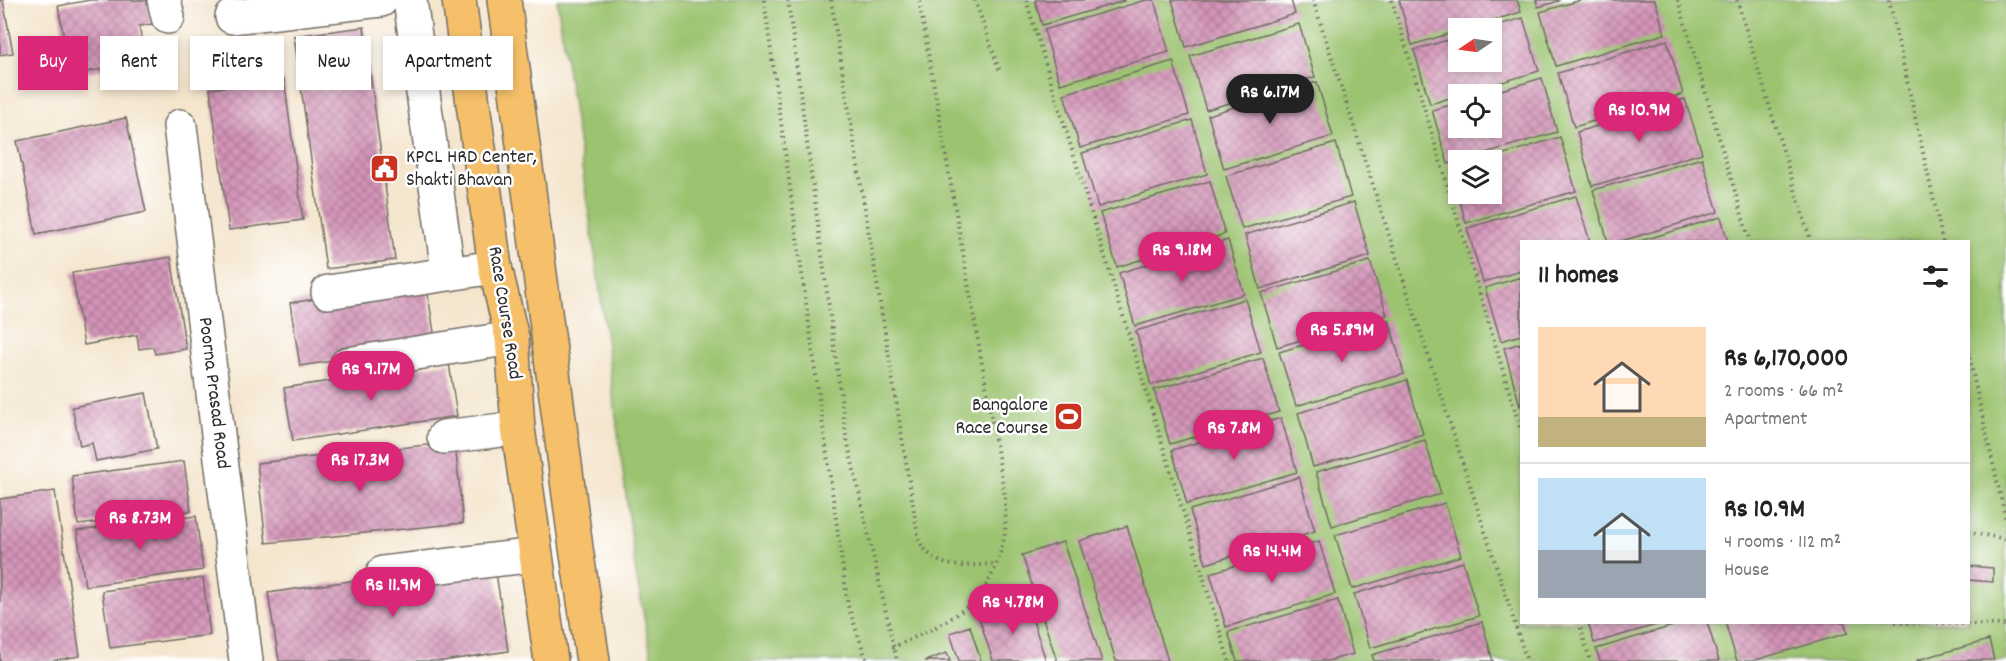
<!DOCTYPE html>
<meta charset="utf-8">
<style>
:root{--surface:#fff;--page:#f6f6f6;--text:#222;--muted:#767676;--line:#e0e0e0;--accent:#db2777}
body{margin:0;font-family:Dekko,sans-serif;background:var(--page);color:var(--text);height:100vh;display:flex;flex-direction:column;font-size:22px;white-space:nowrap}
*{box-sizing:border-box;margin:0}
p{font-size:20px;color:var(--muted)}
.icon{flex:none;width:33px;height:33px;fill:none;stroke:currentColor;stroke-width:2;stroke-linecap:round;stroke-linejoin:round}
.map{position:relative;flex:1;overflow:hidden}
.panel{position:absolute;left:1520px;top:240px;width:450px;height:384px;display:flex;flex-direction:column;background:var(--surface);border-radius:0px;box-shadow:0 3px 9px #0003}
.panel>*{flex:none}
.hud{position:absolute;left:18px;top:36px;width:570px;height:54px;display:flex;gap:12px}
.needle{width:39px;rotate:257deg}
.fabs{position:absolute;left:1448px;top:18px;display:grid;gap:12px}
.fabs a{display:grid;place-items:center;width:54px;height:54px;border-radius:0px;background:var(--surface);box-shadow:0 3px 9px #0003;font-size:30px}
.price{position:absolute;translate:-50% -51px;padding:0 14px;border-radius:21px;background:var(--accent);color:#fff;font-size:20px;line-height:39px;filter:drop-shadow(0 2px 3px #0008)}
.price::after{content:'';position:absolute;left:50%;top:36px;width:18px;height:14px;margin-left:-9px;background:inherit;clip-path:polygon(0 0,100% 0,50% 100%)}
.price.on{background:#222;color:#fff}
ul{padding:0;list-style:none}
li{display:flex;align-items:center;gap:18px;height:150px;padding:0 18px}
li+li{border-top:2px solid var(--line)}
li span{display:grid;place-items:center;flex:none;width:168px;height:120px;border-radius:0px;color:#555}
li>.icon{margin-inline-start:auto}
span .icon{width:72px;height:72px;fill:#fffc;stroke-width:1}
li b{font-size:26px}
h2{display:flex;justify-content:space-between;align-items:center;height:72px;padding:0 18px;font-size:26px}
.tag{padding:0 21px;border-radius:0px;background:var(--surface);box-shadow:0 3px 9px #0003;font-size:21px;line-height:54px}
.tag.on{background:var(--accent);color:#fff}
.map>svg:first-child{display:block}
.green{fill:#9bc36f;stroke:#63774d;stroke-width:1.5;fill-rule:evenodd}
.building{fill:url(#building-cross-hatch)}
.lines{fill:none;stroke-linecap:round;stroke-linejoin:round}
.minor-casing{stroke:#716c64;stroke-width:36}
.major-casing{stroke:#716c64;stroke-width:36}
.path{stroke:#716c64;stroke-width:4;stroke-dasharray:1.5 4.5;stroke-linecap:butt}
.minor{stroke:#fff;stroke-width:33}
.major{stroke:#f6c06b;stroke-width:33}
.labels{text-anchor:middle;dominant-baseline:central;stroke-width:5;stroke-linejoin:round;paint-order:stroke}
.poi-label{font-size:20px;fill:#2b2b2b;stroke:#fff;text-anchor:start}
.street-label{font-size:20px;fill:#2b2b2b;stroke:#fff}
</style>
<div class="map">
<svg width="2006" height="661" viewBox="0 0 2006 661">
<defs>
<pattern id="building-cross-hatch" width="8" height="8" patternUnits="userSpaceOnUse" patternTransform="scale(1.5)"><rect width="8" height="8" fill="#d494b8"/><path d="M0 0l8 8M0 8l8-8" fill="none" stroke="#ac7996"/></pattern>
</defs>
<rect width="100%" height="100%" fill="#fff"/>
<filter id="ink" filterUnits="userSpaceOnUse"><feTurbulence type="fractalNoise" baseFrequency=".0167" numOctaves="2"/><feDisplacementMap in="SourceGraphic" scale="12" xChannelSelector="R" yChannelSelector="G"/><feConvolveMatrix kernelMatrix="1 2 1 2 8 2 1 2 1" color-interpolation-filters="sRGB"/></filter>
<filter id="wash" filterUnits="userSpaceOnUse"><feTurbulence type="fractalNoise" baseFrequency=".008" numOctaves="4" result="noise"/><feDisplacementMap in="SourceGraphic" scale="24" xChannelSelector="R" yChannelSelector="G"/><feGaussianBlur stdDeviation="1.35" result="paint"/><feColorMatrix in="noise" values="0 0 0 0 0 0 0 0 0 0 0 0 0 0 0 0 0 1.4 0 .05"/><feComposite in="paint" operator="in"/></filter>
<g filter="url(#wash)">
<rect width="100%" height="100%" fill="#f4e5cd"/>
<path class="green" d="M 557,0 L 2006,0 L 2006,661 L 652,661 L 636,573 L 596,261 ZM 1458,28 L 1491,28 L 1491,62 L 1458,62 ZM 1458,94 L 1491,94 L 1491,128 L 1458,128 ZM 1458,160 L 1491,160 L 1491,194 L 1458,194 ZM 1521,242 L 1968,242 L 1968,622 L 1521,622 Z"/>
<g id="blocks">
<path class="building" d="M 0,0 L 3,0 L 13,53 L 0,55 Z
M 90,0 L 148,0 L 152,24 L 139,26 L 145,55 L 132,58 L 134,63 L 71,75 L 58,6 Z
M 1035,0 L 1124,0 L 1124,1 L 1042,25 Z
M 1146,0 L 1154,0 L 1169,52 L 1060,84 L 1044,30 Z
M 1172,0 L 1291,0 L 1295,14 L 1186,47 Z
M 1399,0 L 1517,0 L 1521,12 L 1467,28 L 1458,28 L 1458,31 L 1412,45 Z
M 1536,0 L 1559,0 L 1559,1 L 1538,7 Z
M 1581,0 L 1655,0 L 1665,34 L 1556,66 L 1540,12 Z
M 1523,18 L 1539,71 L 1430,104 L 1414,50 L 1458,37 L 1458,62 L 1491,62 L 1491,27 Z
M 1299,24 L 1315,77 L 1206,110 L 1190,56 Z
M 364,27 L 395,260 L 326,269 L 294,36 Z
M 1667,40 L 1683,94 L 1574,127 L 1558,73 Z
M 1173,61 L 1189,115 L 1080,148 L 1064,94 Z
M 1542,78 L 1557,132 L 1448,164 L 1432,110 L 1458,103 L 1458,128 L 1491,128 L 1491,93 Z
M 284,79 L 303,220 L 229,230 L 210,89 Z
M 1317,82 L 1333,136 L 1224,169 L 1208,115 Z
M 1685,99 L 1702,153 L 1592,186 L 1577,132 Z
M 126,118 L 146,212 L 36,234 L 17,141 Z
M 1192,120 L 1207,174 L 1098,207 L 1082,153 Z
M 1560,137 L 1576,191 L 1466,223 L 1458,194 L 1491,194 L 1491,160 L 1484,160 Z
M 1336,143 L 1351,197 L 1242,229 L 1226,176 Z
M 1702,158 L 1718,212 L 1618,242 L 1608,242 L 1593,190 Z
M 1458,168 L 1458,192 L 1457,193 L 1451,170 Z
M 1210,181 L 1225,234 L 1117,267 L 1100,213 Z
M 1576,196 L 1590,242 L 1521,242 L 1521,271 L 1483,282 L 1467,228 Z
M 1354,202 L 1370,256 L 1260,289 L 1245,235 Z
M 1721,217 L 1728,242 L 1640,242 L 1640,241 Z
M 1228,240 L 1244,294 L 1135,326 L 1119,273 Z
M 171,257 L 186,349 L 155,354 L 153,347 L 139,349 L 137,335 L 84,345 L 72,273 Z
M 1370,261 L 1387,315 L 1277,347 L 1261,293 Z
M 1521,277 L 1521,335 L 1501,341 L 1485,288 Z
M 426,282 L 436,345 L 300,366 L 290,303 Z
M 1245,299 L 1261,352 L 1151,385 L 1136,331 Z
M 1389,320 L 1404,374 L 1296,406 L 1279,352 Z
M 1521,343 L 1521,405 L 1520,406 L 1504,348 Z
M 1263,358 L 1279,412 L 1170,444 L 1154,390 Z
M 449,363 L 457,416 L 293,441 L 284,388 Z
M 1407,380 L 1423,434 L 1313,467 L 1298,413 Z
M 146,393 L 157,449 L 96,461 L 92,443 L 80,446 L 72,407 Z
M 1281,418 L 1297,472 L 1187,504 L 1172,450 Z
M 1425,440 L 1441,494 L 1332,526 L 1316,472 Z
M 455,442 L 463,523 L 266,543 L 257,463 Z
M 184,461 L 191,511 L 78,525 L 72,476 Z
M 1299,477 L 1315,531 L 1206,564 L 1190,510 Z
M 55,491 L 80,656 L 50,661 L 0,661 L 0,499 Z
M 1445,503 L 1461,556 L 1352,589 L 1335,535 Z
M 196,516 L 203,570 L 85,586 L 77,531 Z
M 1127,526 L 1168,661 L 1116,661 L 1079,541 Z
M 1319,541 L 1335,594 L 1226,627 L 1210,573 Z
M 1063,542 L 1102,661 L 1057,661 L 1022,555 Z
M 494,560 L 508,651 L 443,661 L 279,661 L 268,593 Z
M 1463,562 L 1479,616 L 1370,648 L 1354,594 Z
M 1968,566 L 1993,568 L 1993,582 L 1968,580 Z
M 203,578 L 210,635 L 110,648 L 102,591 Z
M 1338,600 L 1353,654 L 1328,661 L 1237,661 L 1228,632 Z
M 1027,602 L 1046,661 L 993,661 L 979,618 Z
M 1482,622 L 1493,661 L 1374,661 L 1372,655 Z
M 1588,622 L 1663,622 L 1663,623 L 1594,643 Z
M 1686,622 L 1707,622 L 1719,661 L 1600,661 L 1596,649 Z
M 1725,622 L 1844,622 L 1848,633 L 1752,661 L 1737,661 Z
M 970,626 L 981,661 L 959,661 L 950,633 Z
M 1989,640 L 1994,660 L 1917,661 L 1917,660 Z
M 947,653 L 950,661 L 925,661 Z"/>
</g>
</g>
<g filter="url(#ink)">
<use href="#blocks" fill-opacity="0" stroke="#716c64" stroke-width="1.5"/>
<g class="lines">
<defs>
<path id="minor" d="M 164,0 L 168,17
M 410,0 L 446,257
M 232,17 L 381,0
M 180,126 L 246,661
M 328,292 L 495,267
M 347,364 L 512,338
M 444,437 L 518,428
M 383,573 L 536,555"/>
<path id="major" d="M 459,0 L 495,267 L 512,338 L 518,428 L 551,661
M 504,0 L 576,548 L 593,661"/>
</defs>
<use href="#minor" class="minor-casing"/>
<use href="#major" class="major-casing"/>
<path class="path" d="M 764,0 L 848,606 L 867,661
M 788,0 L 846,435 L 897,661
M 831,0 L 919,542 C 940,573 963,565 996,564
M 975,0 L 1000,72
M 1026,0 L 1229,661
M 1313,0 L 1527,661
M 1392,0 L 1521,431
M 1678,0 L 1750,242
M 1737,0 L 1811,242
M 1889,0 L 1943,242
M 1968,352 L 2006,521
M 1968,532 L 2006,539
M 1579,622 L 1590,661
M 1895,622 L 2006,625
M 892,648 C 948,621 988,609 1003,542 C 1007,528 1005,510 1005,496 L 919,0"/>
<use href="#minor" class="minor"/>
<use href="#major" class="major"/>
</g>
</g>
<defs>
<symbol id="civic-square" viewBox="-11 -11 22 22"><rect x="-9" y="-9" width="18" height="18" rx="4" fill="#c8321e" stroke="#fff"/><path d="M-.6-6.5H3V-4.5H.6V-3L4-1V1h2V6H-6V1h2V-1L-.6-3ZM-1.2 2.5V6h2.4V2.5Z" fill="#fff"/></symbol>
<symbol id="stadium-square" viewBox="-11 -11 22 22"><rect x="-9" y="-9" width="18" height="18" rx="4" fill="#c8321e" stroke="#fff"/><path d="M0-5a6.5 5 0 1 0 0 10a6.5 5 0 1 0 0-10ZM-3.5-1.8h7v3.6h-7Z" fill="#fff"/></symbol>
</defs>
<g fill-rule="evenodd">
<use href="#civic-square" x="368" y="152" width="33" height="33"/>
<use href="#stadium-square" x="1052" y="400" width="33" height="33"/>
</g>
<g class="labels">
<g class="poi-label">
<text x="406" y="158">KPCL HRD Center,<tspan x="406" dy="23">Shakti Bhavan</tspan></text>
<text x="1048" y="406" text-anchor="end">Bangalore<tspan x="1048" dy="23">Race Course</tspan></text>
</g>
<g class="street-label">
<text transform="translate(504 313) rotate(81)">Race Course Road</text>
<text transform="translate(213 393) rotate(83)">Poorna Prasad Road</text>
</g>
</g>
</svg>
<div class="fabs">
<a><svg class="needle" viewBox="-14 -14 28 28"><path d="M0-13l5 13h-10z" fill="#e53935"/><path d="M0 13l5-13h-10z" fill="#767676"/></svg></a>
<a><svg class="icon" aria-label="locate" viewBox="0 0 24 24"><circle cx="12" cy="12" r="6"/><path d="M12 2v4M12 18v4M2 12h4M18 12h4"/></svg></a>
<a><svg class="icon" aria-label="layers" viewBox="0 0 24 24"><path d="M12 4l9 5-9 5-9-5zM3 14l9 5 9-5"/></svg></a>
</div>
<b class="price on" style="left:1270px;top:125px">Rs 6.17M</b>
<b class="price" style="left:1639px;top:143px">Rs 10.9M</b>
<b class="price" style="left:1182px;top:283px">Rs 9.18M</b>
<b class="price" style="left:1342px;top:363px">Rs 5.89M</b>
<b class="price" style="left:371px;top:402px">Rs 9.17M</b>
<b class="price" style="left:1234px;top:461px">Rs 7.8M</b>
<b class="price" style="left:360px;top:493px">Rs 17.3M</b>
<b class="price" style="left:140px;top:551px">Rs 8.73M</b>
<b class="price" style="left:1272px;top:584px">Rs 14.4M</b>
<b class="price" style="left:393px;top:618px">Rs 11.9M</b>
<b class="price" style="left:1013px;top:635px">Rs 4.78M</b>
<div class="hud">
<a class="tag on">Buy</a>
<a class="tag">Rent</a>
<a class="tag">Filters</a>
<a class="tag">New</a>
<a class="tag">Apartment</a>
</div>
<section class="panel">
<h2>11 homes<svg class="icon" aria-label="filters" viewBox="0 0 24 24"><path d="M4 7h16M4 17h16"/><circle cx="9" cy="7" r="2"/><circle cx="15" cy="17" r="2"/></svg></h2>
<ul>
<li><span style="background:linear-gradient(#ffd9b3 75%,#c2b280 0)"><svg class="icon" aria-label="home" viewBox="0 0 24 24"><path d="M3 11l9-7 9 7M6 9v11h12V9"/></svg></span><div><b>Rs 6,170,000</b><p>2 rooms · 66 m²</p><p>Apartment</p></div></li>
<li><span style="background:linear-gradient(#bfe0f5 60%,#9aa5b1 0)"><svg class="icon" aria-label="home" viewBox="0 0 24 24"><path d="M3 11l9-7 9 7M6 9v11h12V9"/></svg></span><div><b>Rs 10.9M</b><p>4 rooms · 112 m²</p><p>House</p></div></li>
</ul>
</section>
</div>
